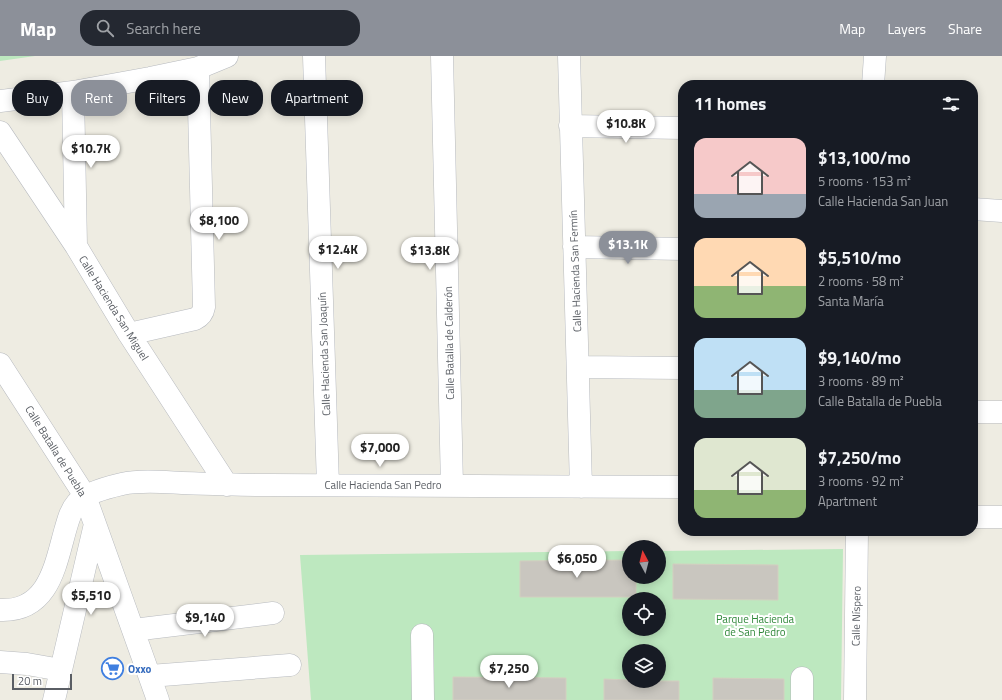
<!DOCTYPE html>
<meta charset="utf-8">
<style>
:root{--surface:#171b24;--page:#242831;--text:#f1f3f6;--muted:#9ea1a6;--accent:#8c9099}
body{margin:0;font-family:"Titillium Web",sans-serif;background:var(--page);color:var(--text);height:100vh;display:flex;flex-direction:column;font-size:15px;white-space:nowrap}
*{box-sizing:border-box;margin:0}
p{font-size:13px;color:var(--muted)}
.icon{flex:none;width:22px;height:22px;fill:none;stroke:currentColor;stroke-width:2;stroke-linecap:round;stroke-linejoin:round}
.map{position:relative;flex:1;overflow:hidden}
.side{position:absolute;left:678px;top:24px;width:300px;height:456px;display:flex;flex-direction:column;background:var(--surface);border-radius:16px;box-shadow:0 2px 10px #0003}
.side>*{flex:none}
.guide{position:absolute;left:12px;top:24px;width:380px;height:36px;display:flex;gap:8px}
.needle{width:26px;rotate:353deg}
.fabs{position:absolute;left:622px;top:484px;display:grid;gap:8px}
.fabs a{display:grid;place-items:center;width:44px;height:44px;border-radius:50%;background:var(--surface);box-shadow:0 2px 10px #0003;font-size:20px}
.scale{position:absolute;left:12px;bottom:10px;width:60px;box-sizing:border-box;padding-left:4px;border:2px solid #5a5e64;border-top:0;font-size:11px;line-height:14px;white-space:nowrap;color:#5a5e64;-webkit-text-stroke:3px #fff;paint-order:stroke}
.price{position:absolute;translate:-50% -34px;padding:0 9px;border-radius:14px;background:#fff;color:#222;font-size:13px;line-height:26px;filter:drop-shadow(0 1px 2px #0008)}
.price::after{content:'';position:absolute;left:50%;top:24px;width:12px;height:9px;margin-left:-6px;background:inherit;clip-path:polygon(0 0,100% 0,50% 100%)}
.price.on{background:var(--accent);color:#fff}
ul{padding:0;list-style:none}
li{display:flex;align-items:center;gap:12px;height:100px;padding:0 16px}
li span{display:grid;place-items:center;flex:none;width:112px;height:80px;border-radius:12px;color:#555}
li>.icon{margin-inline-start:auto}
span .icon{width:48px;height:48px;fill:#fffc;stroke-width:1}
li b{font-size:17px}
h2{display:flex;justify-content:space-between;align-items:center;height:48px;padding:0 16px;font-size:17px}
.tag{padding:0 14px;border-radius:16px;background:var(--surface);box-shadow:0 2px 10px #0003;font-size:14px;line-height:36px}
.tag.on{background:var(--accent);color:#fff}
header{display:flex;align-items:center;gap:24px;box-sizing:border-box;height:56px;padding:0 20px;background:var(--accent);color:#fff}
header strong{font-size:19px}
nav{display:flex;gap:22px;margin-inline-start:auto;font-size:14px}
.search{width:280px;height:36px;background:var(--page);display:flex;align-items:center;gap:10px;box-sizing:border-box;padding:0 14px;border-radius:16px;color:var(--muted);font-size:15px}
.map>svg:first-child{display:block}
.green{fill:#bde8bf;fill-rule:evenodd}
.building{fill:#c9c6bf;stroke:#d3cfc0}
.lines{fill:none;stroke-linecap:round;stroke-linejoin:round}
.minor-casing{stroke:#b7babf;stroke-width:23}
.minor{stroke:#fff;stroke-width:22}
.labels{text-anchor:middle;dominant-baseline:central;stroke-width:4;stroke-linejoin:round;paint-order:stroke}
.street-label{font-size:11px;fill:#5a5e64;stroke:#fff}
.park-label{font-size:11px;fill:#2f8739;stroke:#fff}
.shop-label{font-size:11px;font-weight:bold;fill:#366cbe;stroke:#fff;text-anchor:start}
</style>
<header>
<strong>Map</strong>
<div class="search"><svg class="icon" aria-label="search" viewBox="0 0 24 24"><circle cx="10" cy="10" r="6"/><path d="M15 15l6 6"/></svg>Search here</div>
<nav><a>Map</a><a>Layers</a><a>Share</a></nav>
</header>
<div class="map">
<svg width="1002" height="644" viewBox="0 0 1002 644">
<rect width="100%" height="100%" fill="#eeece2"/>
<path class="green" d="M 0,0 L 35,0 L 0,5 Z
M 843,493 L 841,644 L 311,644 L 300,499 L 629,495 L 629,521 L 659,521 L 659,495 ZM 629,543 L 659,543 L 659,573 L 629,573 ZM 629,595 L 659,595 L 659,625 L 629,625 Z"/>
<path class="building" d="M 629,504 L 629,521 L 636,521 L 636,541 L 520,541 L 520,505 Z
M 673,508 L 778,509 L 778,544 L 673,543 Z
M 453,621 L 566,622 L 566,644 L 453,644 Z
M 713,622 L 784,623 L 784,644 L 713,644 Z
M 604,623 L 629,624 L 629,625 L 679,625 L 679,644 L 604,644 Z"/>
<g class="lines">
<defs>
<path id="minor" d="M 314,0 L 328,429
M 442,0 L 452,430
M 569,0 L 581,431
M 873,29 L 875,0
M 73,36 L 76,190
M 0,45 L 73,36 L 150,22 L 198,12 L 227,0
M 570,70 L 683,72
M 0,76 L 76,190 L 129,278 L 227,429
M 973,153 L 1002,155
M 574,191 L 683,193
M 129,278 L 195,263 C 201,260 203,257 204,251 L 198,12
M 0,308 L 85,440 L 158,644
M 578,311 L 683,312
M 973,356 L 1002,356
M 973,461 L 1002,461
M 0,554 C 48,556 55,511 65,475 C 68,465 70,455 77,447 C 85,437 109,431 122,428 C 141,424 162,426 182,427 C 211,428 240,429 269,429 C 407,429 545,431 683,431
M 133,574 L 273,557
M 422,579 L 423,644
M 0,606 L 27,608 L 61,614
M 150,620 L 290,609
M 54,644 L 95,468
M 802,644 L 802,622
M 855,644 L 857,475"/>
</defs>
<use href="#minor" class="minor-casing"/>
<use href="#minor" class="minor"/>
</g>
<defs>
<symbol id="supermarket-ring" viewBox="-11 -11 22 22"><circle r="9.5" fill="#fff" stroke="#3f7fe0" stroke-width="1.5"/><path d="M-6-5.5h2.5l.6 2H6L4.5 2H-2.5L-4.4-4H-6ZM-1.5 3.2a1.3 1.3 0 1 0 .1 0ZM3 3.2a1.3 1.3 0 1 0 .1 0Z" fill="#3f7fe0"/></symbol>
</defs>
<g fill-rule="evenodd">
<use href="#supermarket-ring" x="100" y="600" width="25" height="25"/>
</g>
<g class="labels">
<g class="street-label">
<text transform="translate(575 215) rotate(-92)">Calle Hacienda San Fermín</text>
<text transform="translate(114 252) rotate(58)">Calle Hacienda San Miguel</text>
<text transform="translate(449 287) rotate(-91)">Calle Batalla de Calderón</text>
<text transform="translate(324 298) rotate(-92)">Calle Hacienda San Joaquín</text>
<text transform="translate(56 395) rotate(58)">Calle Batalla de Puebla</text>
<text x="383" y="429">Calle Hacienda San Pedro</text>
<text transform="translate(856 560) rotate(-89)">Calle Níspero</text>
</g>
<g class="park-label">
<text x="755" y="563">Parque Hacienda<tspan x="755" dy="13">de San Pedro</tspan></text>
</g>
<g class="shop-label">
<text x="128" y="613">Oxxo</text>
</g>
</g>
</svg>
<div class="fabs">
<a><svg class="needle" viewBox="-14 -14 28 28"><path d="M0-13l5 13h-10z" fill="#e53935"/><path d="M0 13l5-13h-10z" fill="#9ea1a6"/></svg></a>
<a><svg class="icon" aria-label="locate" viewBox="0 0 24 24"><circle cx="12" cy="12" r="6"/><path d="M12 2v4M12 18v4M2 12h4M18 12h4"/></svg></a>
<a><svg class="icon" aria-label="layers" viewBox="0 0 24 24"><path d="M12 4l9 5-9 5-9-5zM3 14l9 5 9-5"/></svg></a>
</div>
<div class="scale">20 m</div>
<b class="price" style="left:626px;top:88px">$10.8K</b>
<b class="price" style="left:91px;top:113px">$10.7K</b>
<b class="price" style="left:219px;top:185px">$8,100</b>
<b class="price on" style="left:628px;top:209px">$13.1K</b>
<b class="price" style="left:338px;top:214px">$12.4K</b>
<b class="price" style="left:430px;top:215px">$13.8K</b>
<b class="price" style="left:380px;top:412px">$7,000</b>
<b class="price" style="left:577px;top:523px">$6,050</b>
<b class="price" style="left:91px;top:560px">$5,510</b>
<b class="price" style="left:205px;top:582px">$9,140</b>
<b class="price" style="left:509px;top:633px">$7,250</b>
<div class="guide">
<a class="tag">Buy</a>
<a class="tag on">Rent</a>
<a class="tag">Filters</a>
<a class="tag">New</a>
<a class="tag">Apartment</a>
</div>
<section class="side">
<h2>11 homes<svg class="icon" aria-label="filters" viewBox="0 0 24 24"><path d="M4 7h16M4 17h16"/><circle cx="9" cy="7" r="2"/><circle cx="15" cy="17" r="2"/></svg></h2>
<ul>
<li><span style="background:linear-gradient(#f6c9c9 70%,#9aa5b1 0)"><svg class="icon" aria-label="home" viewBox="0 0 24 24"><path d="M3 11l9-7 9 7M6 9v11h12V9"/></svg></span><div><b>$13,100/mo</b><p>5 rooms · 153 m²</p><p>Calle Hacienda San Juan</p></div></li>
<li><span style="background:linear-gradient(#ffd9b3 60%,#8fb573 0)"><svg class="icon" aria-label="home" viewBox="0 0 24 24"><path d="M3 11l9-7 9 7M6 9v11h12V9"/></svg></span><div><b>$5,510/mo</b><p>2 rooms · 58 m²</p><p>Santa María</p></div></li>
<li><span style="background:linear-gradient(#bfe0f5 65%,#7fa58c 0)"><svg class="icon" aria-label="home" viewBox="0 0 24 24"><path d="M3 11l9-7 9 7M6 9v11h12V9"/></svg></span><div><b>$9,140/mo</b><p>3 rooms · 89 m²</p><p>Calle Batalla de Puebla</p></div></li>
<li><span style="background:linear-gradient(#dfe7d0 65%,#8fb573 0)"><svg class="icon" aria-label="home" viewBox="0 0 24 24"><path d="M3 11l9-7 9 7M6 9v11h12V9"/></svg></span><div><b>$7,250/mo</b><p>3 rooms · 92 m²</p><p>Apartment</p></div></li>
</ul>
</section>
</div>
